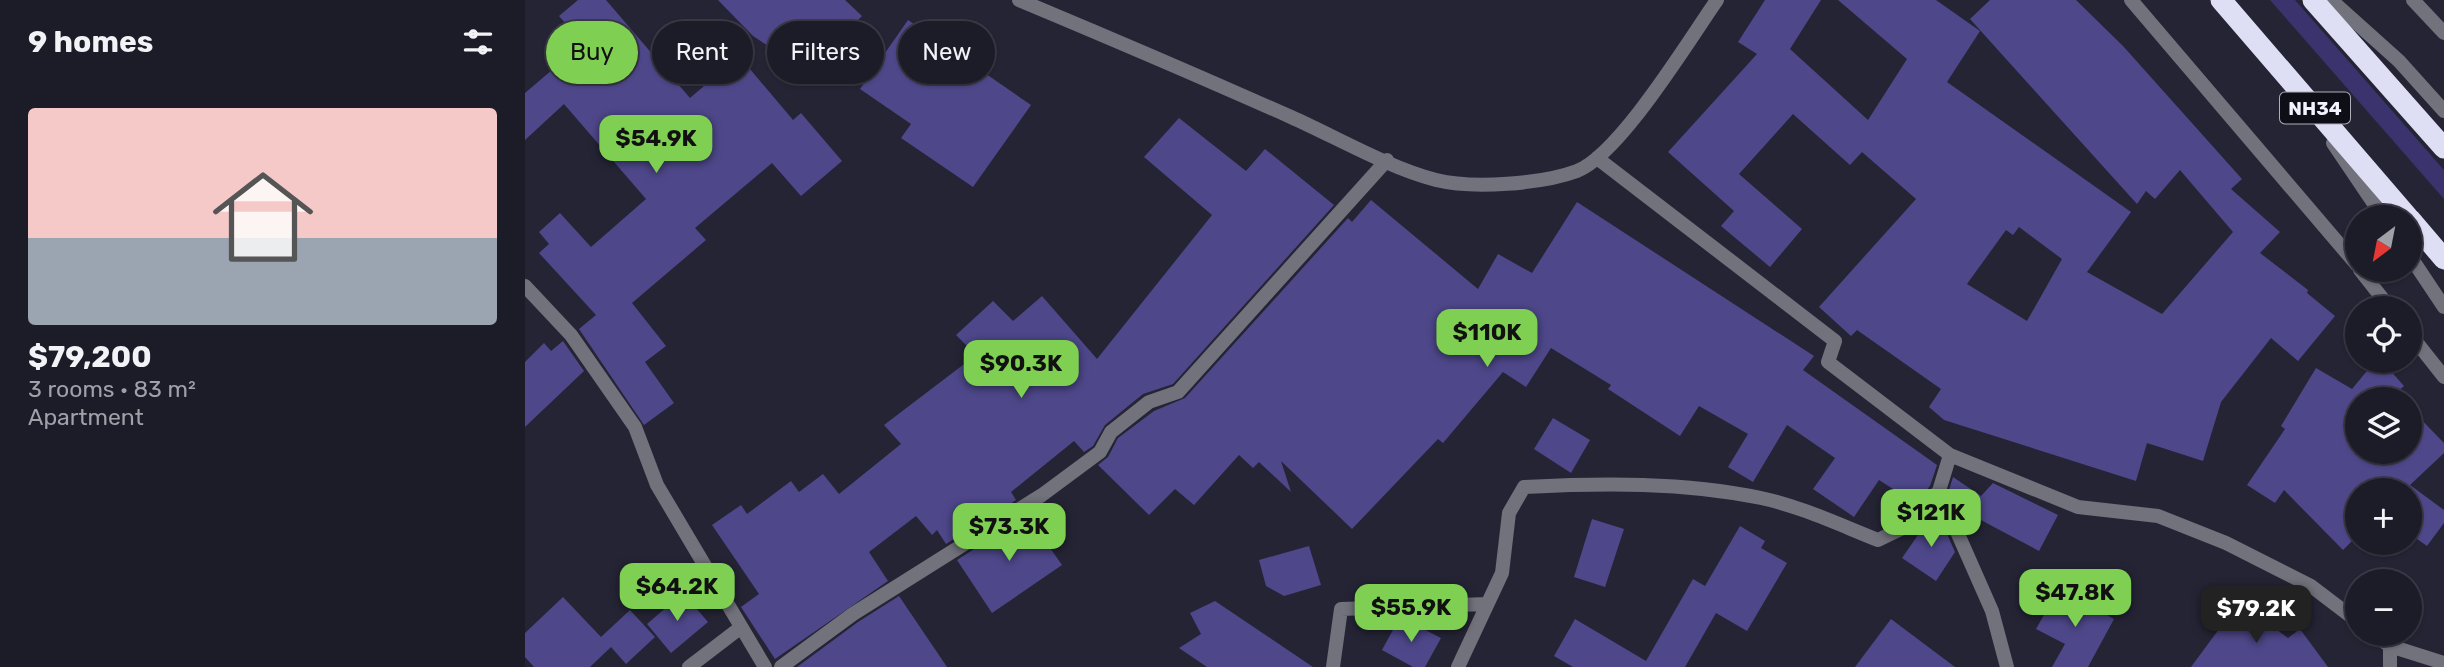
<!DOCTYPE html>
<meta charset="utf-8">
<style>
:root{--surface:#1c1b28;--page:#292834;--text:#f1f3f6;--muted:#a0a1a8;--line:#3a3945;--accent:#7fd052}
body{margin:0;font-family:Rubik,sans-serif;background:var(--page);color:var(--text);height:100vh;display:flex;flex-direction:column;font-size:26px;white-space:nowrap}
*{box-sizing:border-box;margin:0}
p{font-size:23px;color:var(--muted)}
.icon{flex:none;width:38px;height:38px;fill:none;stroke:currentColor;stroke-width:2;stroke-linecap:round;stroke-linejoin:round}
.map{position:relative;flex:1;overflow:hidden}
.panel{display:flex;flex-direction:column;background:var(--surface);width:525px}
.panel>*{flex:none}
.top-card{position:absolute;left:21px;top:21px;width:665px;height:63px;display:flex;gap:14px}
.needle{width:46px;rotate:212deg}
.controls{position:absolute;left:1820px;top:205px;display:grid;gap:14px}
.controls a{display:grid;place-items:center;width:77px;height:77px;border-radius:50%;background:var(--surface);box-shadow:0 2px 5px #0004,0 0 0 2px var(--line);font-size:35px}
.price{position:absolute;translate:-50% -60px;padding:0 16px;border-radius:14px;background:var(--accent);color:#111;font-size:23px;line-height:46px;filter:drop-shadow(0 2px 4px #0008)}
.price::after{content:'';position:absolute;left:50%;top:42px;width:21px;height:16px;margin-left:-10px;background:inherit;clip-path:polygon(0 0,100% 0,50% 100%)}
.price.current{background:#222;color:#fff}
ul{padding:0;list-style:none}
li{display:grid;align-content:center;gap:14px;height:371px;padding:0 28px}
li span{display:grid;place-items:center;height:217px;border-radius:7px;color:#555}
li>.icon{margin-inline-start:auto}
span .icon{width:126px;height:126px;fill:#fffc;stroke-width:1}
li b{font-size:30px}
h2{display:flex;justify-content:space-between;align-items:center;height:84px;padding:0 28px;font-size:30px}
.pill{padding:0 24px;border-radius:32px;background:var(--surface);box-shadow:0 2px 5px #0004,0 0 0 2px var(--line);font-size:24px;line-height:63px}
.pill.current{background:var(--accent);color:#111}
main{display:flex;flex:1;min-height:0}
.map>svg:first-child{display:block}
.grass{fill:#3a336e}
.building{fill:#4e478a;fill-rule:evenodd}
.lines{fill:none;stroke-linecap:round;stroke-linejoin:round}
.lane{stroke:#72727c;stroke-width:14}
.street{stroke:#72727c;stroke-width:14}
.highway{stroke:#dedef5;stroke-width:21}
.labels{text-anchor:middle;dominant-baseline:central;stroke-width:5;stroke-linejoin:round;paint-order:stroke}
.shield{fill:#0e0e16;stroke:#aeaeb9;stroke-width:2}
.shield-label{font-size:19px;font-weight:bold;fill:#f3f3ff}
</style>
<main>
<section class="panel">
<h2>9 homes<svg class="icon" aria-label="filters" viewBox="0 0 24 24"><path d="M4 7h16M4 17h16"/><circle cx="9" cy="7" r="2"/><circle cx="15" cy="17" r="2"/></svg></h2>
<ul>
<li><span style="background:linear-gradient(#f6c9c9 60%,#9aa5b1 0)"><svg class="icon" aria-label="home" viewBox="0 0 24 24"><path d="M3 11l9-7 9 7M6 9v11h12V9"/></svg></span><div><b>$79,200</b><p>3 rooms · 83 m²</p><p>Apartment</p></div></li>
</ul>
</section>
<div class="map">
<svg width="1919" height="667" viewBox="0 0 1919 667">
<rect width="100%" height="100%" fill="#252435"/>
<path class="grass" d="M 1745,0 L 1770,0 L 1919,170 L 1919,199 Z"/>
<path class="building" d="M 53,0 L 81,0 L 165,98 L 214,56 L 268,120 L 276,113 L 317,161 L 276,196 L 247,163 L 170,228 L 181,240 L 107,303 L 141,346 L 120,362 L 149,403 L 119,425 L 54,329 L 71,315 L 14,253 L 24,244 L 14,232 L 35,213 L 66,247 L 121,199 L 39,104 L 0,140 L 0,93 L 41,58 L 24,39 L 41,24 L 34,16 Z
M 193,0 L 320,0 L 337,16 L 295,57 L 264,26 L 243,46 L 228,36 Z
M 1240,0 L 1296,0 L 1265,49 L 1343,120 L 1382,59 L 1313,0 L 1411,0 L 1455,31 L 1422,82 L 1606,212 L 1562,272 L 1637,314 L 1708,232 L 1655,170 L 1630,199 L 1621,191 L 1612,204 L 1445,19 L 1465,0 L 1551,0 L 1598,46 L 1717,179 L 1706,189 L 1755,232 L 1735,253 L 1783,290 L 1782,293 L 1810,316 L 1773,361 L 1746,338 L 1696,402 L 1678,461 L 1622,443 L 1611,481 L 1419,420 L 1404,407 L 1416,389 L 1332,330 L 1326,336 L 1294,307 L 1391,199 L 1337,152 L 1325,165 L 1268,114 L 1214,174 L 1277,229 L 1245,267 L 1196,226 L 1209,211 L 1143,152 L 1232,54 L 1213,42 ZM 1494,227 L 1537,259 L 1502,321 L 1442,284 L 1481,230 L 1488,235 Z
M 383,20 L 506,105 L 448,187 L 376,138 L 386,124 L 335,89 Z
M 654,118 L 721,171 L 740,149 L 809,205 L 648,384 L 618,394 L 580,425 L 568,446 L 559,452 L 549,441 L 486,492 L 491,500 L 421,544 L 412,530 L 407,535 L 391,516 L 344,552 L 363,581 L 250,659 L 216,607 L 234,594 L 187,525 L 216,505 L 222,514 L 266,481 L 274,492 L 298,474 L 314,494 L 376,444 L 359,425 L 451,355 L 431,335 L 468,301 L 488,321 L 517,296 L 572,359 L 687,215 L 619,157 Z
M 846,200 L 953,289 L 973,254 L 1007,273 L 1052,202 L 1289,356 L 1278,370 L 1412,465 L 1405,486 L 1390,503 L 1354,480 L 1329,517 L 1288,489 L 1310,458 L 1262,425 L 1228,482 L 1203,467 L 1223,434 L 1174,406 L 1155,436 L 1083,389 L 1086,385 L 1026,348 L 1001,387 L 978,372 L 918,443 L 913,439 L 827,529 L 756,461 L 766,492 L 734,462 L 728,468 L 714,455 L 669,505 L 650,489 L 624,515 L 573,465 L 583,457 L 593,438 L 629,411 L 660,398 L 823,218 L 827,222 Z
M 38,341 L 59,371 L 0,427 L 0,362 L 19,343 L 26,351 Z
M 1851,360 L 1856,360 L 1879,386 L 1871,393 L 1877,399 L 1832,399 L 1832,452 L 1885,452 L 1885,408 L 1919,443 L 1919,453 L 1885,485 L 1919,510 L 1919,523 L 1902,546 L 1885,534 L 1885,490 L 1832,490 L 1832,536 L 1818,550 L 1759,490 L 1750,503 L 1722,485 L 1760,429 L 1756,426 L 1791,368 L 1827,389 Z
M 1028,418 L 1065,440 L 1046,473 L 1009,449 Z
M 1428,477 L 1456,496 L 1468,483 L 1533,515 L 1514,551 L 1452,518 L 1443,533 L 1424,490 Z
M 1411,509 L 1430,552 L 1411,581 L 1377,558 Z
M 502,515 L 537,565 L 467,613 L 432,560 Z
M 1067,519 L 1099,529 L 1080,587 L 1049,577 Z
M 1215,526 L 1240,541 L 1236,548 L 1262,563 L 1222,631 L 1191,613 L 1160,667 L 1048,667 L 1029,656 L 1050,619 L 1121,661 L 1168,579 L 1180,586 Z
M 784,546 L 796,585 L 759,596 L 741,586 L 734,560 Z
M 1534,588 L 1589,619 L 1563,667 L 1527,667 L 1540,644 L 1511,629 Z
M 158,593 L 183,622 L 146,653 L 122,624 Z
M 374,596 L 422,667 L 272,667 L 333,622 Z
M 38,597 L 76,637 L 105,610 L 130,637 L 101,664 L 86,647 L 65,667 L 9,667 L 0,657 L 0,633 Z
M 690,601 L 742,636 L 788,667 L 682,667 L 654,648 L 676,634 L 665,613 Z
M 1714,602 L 1763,638 L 1775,629 L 1803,667 L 1666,667 Z
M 875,617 L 916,638 L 900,667 L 888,667 L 857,650 Z
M 1366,619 L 1430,667 L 1330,667 Z"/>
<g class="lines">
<path class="lane" d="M 1606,0 L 1832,265
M 1806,0 L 1874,61 L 1919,111
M 1888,0 L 1919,33
M 1808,143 L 1858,217
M 1885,256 L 1919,307
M 1835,270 L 1865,308
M 1885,334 L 1919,377"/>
<path class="street" d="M 494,0 C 585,38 676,77 766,117 C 811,137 864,168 911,180 C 948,189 1017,184 1052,171 C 1095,154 1164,40 1192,0
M 1072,158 L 1310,341 L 1303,362 L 1425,455 L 1553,507 L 1633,516 L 1701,543 L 1786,586 L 1832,621
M 0,286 L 46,335 L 110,427 L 132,485 L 240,667
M 1425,455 L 1414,491 L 1467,611 L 1482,667
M 1848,634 L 1865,646 L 1919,663
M 1865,646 L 1865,667
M 164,667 L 215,628
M 256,667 L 328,614 L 517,495 L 575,452 L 586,432 L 624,402 L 653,392 L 862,160
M 808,667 L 816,609 L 962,604
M 933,667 L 977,573 L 984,513 L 999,487 C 1078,483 1158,482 1236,498 C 1275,506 1315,525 1353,540 L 1384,525 L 1414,491"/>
<path class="highway" d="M 1696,0 L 1883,217
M 1788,0 L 1919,148
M 1885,219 L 1919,259"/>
</g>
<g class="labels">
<rect class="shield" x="1755" y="92.5" width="70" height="31" rx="5"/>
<g class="shield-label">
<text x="1790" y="108">NH34</text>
</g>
</g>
</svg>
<div class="controls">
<a><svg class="needle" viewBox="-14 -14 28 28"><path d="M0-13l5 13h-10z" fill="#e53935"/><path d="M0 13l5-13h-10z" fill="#a0a1a8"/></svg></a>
<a><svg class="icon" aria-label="locate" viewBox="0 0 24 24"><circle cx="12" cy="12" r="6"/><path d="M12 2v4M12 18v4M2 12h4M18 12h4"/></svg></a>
<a><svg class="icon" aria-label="layers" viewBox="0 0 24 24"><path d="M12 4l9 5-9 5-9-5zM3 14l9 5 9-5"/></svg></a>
<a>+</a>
<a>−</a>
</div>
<b class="price" style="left:131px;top:175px">$54.9K</b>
<b class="price" style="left:962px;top:369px">$110K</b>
<b class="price" style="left:496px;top:400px">$90.3K</b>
<b class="price" style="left:1406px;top:549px">$121K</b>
<b class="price" style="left:484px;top:563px">$73.3K</b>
<b class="price" style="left:152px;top:623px">$64.2K</b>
<b class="price" style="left:1550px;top:629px">$47.8K</b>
<b class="price" style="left:886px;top:644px">$55.9K</b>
<b class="price current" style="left:1731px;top:645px">$79.2K</b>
<div class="top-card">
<a class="pill current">Buy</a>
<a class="pill">Rent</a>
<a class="pill">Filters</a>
<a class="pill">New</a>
</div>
</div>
</main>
